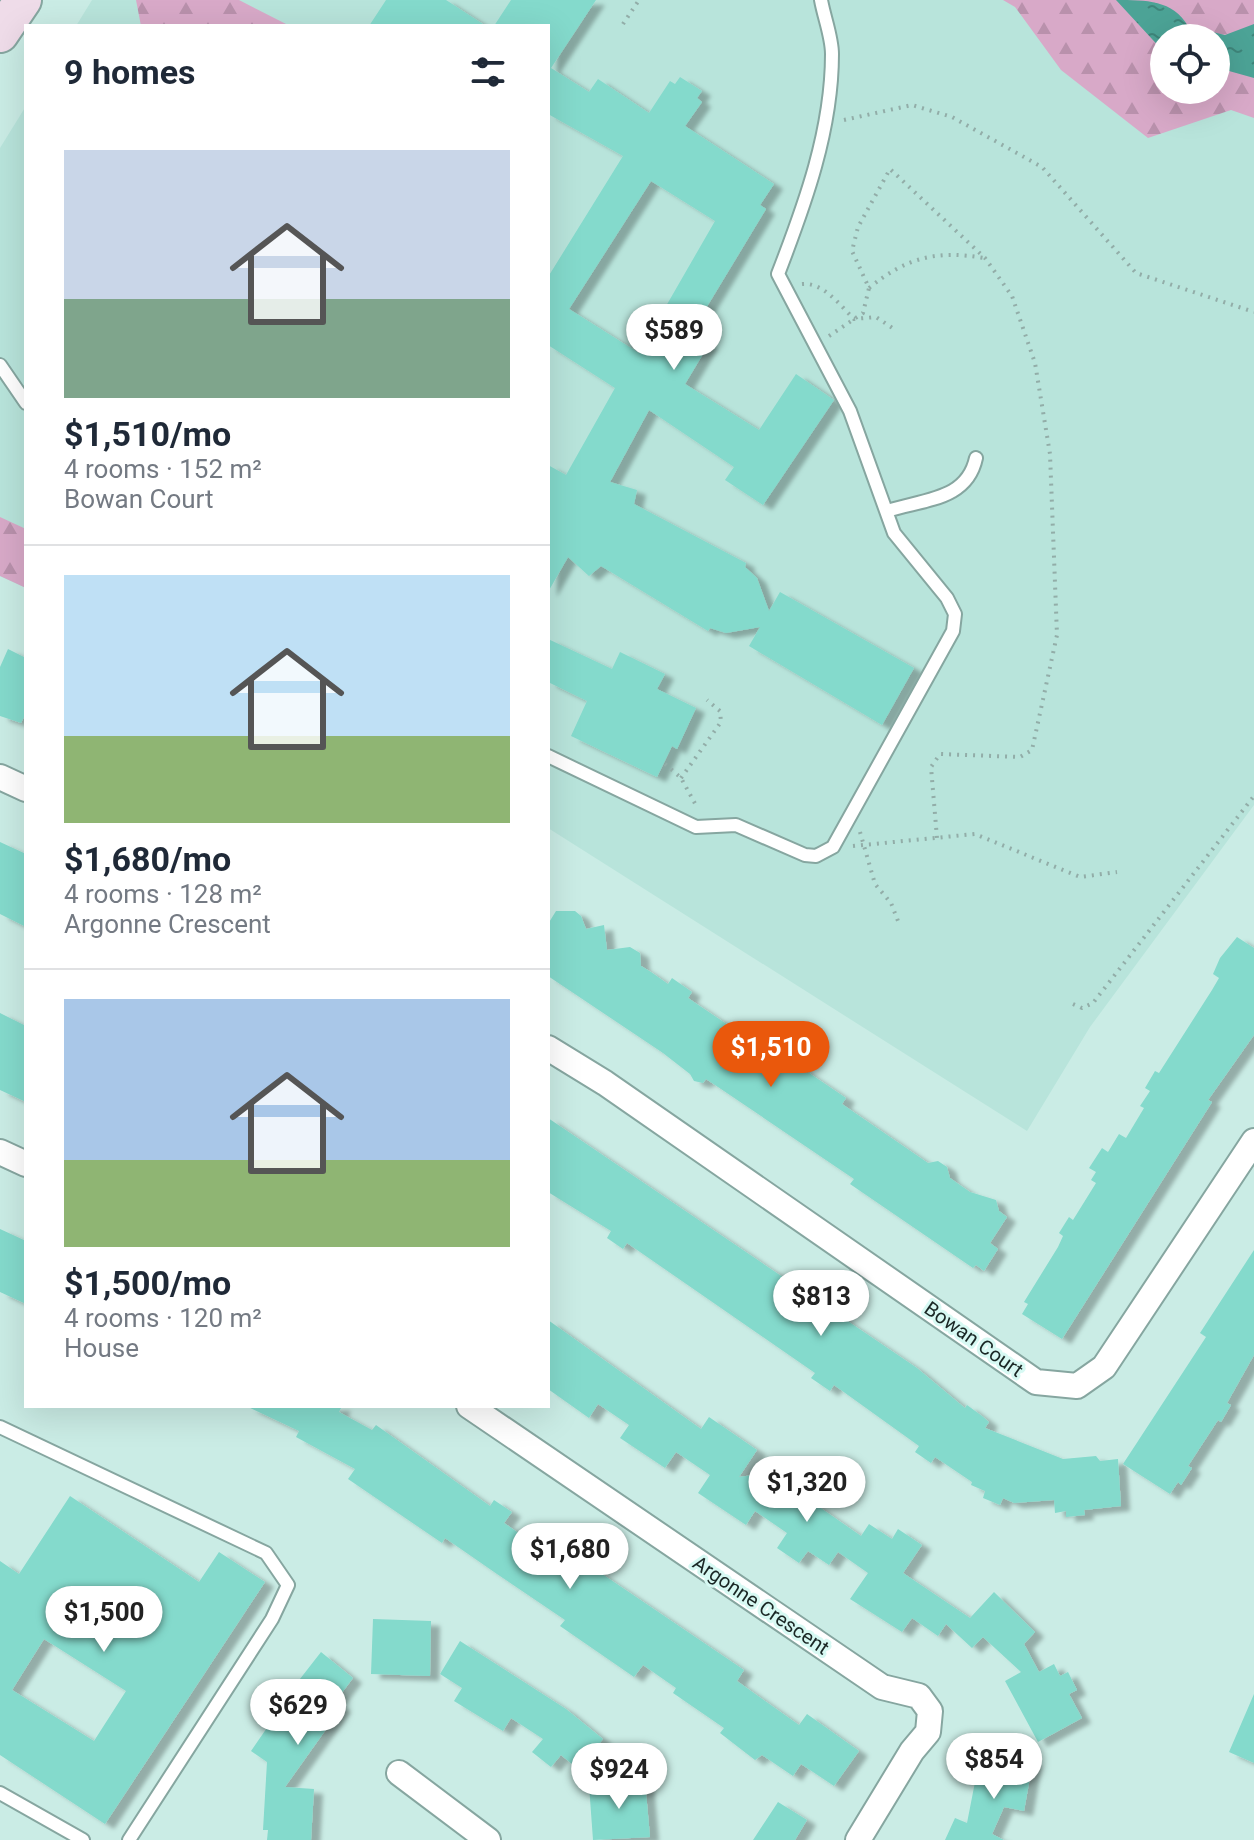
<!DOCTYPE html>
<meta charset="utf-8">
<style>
:root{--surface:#fff;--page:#f2f2f3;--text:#1f2937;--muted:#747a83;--line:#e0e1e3;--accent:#ea580c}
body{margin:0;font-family:Roboto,sans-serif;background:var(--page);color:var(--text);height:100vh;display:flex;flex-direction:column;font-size:30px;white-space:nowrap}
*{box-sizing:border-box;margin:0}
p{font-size:26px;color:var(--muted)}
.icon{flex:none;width:44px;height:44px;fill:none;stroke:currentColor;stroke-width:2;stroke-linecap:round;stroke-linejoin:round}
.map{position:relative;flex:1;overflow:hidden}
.sheet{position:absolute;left:24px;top:24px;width:526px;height:1384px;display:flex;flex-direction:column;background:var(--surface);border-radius:0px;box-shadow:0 8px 32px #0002}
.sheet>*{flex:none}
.tools{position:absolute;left:1150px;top:24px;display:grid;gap:16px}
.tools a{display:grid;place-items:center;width:80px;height:80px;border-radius:50%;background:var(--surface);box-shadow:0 8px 32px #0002;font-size:40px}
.price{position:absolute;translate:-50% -68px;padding:0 18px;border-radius:28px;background:#fff;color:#222;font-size:26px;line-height:52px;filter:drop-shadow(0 2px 4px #0008)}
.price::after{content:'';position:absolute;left:50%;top:48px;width:24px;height:18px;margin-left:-12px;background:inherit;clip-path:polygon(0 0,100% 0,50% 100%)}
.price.selected{background:var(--accent);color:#fff}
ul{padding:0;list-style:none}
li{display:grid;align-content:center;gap:16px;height:424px;padding:0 40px}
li+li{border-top:2px solid var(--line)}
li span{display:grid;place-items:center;height:248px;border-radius:0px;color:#555}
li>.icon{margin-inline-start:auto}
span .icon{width:144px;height:144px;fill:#fffc;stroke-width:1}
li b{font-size:34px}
h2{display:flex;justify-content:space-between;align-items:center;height:96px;padding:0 40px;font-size:34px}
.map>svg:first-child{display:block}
.built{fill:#b8e4db;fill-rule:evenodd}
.forest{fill:url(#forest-firs);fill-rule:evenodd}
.water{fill:url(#water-ripples)}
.building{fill:#84dacc;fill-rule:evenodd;filter:url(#shadow)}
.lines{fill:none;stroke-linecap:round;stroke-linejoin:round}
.lane-casing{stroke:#86a6a0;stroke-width:16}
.street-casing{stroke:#86a6a0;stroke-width:28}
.secondary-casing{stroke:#86a6a0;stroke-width:40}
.path{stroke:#92ada8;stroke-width:4;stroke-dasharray:2 6;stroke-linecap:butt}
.lane{stroke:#fff;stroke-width:12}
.street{stroke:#fff;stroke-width:24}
.secondary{stroke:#efdce9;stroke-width:36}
.labels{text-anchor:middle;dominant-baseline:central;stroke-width:6;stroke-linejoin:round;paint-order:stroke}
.street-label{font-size:20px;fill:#1a2725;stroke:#d7f9f3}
</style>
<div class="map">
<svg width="1254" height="1840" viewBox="0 0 1254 1840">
<defs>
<pattern id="forest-firs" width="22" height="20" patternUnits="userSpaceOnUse" patternTransform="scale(2)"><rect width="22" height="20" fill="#d8a9c8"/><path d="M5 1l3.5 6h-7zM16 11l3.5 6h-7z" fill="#b991ac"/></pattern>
<pattern id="water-ripples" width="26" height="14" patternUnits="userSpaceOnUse" patternTransform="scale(2)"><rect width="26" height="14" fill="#4ca396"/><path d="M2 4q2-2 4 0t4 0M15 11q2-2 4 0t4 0" fill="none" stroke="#3e857a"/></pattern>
<filter id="shadow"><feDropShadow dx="9" dy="5" stdDeviation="2" flood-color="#0004"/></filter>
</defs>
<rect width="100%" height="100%" fill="#caece5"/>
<path class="built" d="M 92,0 L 1254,0 L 1254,805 L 1090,1027 L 1027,1131 L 548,828 L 548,26 L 76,26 ZM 1164,38 L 1216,38 L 1216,90 L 1164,90 Z
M 26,106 L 26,588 L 0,576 L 0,148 Z"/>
<path class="forest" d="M 136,0 L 239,0 L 290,26 L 141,26 Z
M 1003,0 L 1254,0 L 1254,118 L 1231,110 L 1148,138 L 1061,70 L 1015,7 ZM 1164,38 L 1216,38 L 1216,90 L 1164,90 Z
M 0,517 L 26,529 L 26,588 L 0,576 Z"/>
<path class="water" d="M 1116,0 C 1146,0 1173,0 1188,26 L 1225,35 L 1254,24 L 1254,78 L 1229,71 L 1216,72 L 1216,38 L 1164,38 L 1164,52 Z"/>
<path class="building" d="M 386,0 L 446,0 L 486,26 L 369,26 Z
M 511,0 L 596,0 L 551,68 L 589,92 L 598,79 L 649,113 L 670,81 L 675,84 L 680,77 L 702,91 L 697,98 L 702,102 L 685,126 L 774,184 L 760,205 L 766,209 L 691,333 L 709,344 L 685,384 L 759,430 L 796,374 L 834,400 L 763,505 L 725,480 L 734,467 L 649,410 L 610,482 L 637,490 L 634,504 L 746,563 L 745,567 L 757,578 L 769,611 L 780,592 L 914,668 L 882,725 L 749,646 L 760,627 L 726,633 L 710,628 L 708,631 L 601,566 L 589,576 L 568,557 L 548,592 L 548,465 L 566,475 L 615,388 L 548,345 L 548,277 L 623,156 L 548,114 L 548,26 L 494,26 ZM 651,181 L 715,221 L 639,353 L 569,309 Z
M 548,639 L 612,669 L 620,652 L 665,674 L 657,689 L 696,708 L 677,749 L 672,746 L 657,777 L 571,736 L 587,701 L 548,682 Z
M 8,649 L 26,658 L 26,713 L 21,723 L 0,716 L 0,667 Z
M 0,842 L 26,854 L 26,927 L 0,914 Z
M 556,911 L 575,911 L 581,916 L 586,929 L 604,925 L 607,950 L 630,947 L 640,953 L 641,966 L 651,972 L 668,984 L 672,978 L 692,992 L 688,998 L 731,1027 L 735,1022 L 753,1035 L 750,1040 L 784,1062 L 787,1058 L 846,1098 L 842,1104 L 928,1163 L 938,1161 L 947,1167 L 950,1178 L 970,1192 L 996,1200 L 999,1211 L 1007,1217 L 990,1243 L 998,1249 L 984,1271 L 976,1265 L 973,1268 L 850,1184 L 854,1179 L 721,1089 L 706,1079 L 703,1083 L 694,1081 L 690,1074 L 663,1053 L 548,976 L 548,924 Z
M 1237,937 L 1254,948 L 1254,1035 L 1208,1100 L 1212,1102 L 1062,1339 L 1022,1314 L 1028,1304 L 1024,1302 L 1058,1247 L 1063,1236 L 1059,1233 L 1069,1217 L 1073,1220 L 1096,1183 L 1091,1180 L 1096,1172 L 1089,1168 L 1102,1148 L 1108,1152 L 1119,1134 L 1126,1138 L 1144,1108 L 1140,1106 L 1150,1091 L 1145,1088 L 1155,1071 L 1159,1073 L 1212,990 L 1219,978 L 1213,974 L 1220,958 Z
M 0,1013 L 26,1026 L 26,1102 L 0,1090 Z
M 548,1118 L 917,1368 L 965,1408 L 967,1405 L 982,1416 L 989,1422 L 985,1428 L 1063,1459 L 1096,1456 L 1100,1461 L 1118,1459 L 1121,1506 L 1084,1510 L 1085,1515 L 1066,1517 L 1066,1511 L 1055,1513 L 1054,1500 L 1014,1503 L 1003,1498 L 1000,1505 L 983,1498 L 985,1491 L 971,1485 L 972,1482 L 935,1457 L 931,1463 L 915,1452 L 919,1446 L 873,1413 L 834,1385 L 830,1391 L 811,1378 L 815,1373 L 627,1243 L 623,1249 L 607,1238 L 611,1231 L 548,1192 Z
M 0,1229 L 26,1241 L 26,1304 L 0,1292 Z
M 1254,1250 L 1254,1355 L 1227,1403 L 1231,1405 L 1221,1422 L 1218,1420 L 1188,1466 L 1192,1468 L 1181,1485 L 1178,1482 L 1170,1494 L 1123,1464 L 1206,1337 L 1200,1333 Z
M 548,1320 L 701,1429 L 709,1417 L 757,1450 L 739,1477 L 782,1471 L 790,1476 L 792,1488 L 861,1536 L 869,1524 L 892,1539 L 898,1529 L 922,1545 L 903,1573 L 970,1618 L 994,1592 L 1035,1632 L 1024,1644 L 1039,1672 L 1054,1664 L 1060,1676 L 1068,1672 L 1077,1690 L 1069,1694 L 1082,1718 L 1038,1742 L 1005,1681 L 1021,1672 L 983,1637 L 972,1648 L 946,1624 L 938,1636 L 912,1618 L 902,1632 L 850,1599 L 868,1573 L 838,1552 L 829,1565 L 808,1551 L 799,1563 L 777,1548 L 787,1533 L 755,1511 L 746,1525 L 698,1493 L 710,1475 L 676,1452 L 665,1468 L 620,1438 L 629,1425 L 598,1404 L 589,1418 L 548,1389 Z
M 246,1406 L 342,1406 L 339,1412 L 372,1430 L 376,1425 L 490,1506 L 494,1500 L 512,1512 L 504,1523 L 539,1547 L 546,1536 L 744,1670 L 737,1681 L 799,1725 L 807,1714 L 859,1751 L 834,1786 L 801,1764 L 793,1776 L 762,1755 L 755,1760 L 720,1733 L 724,1728 L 673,1693 L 676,1688 L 643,1665 L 634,1677 L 560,1626 L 565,1620 L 497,1574 L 445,1538 L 442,1543 L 348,1479 L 355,1469 L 296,1437 L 299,1431 Z
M 70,1496 L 199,1582 L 219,1552 L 265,1582 L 105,1824 L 0,1755 L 0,1561 L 19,1574 ZM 44,1639 L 126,1691 L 94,1741 L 12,1690 Z
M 373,1619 L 431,1621 L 430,1676 L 371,1674 Z
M 460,1641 L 566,1709 L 603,1739 L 578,1769 L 561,1755 L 551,1767 L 532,1752 L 543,1739 L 511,1718 L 503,1731 L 454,1701 L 462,1688 L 440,1674 Z
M 321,1652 L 353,1678 L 335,1702 L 342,1707 L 285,1787 L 314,1789 L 311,1840 L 267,1840 L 268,1830 L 263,1830 L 267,1762 L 251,1751 L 271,1722 L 268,1720 Z
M 1254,1694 L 1254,1763 L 1229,1752 Z
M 1003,1755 L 1033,1761 L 1024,1811 L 1004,1807 L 992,1834 L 1004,1840 L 945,1840 L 955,1818 L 967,1823 L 975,1782 L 991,1786 L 994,1767 L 1001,1769 Z
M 645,1781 L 650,1837 L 593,1840 L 589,1785 Z
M 778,1802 L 807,1820 L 795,1840 L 753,1840 Z"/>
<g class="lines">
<defs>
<path id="lane" d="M 0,365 L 26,403
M 887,511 C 925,499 967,500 976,458
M 548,756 L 696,827 L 736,825 L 805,855 L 816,856 L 833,847 L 953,631 L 955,614 L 947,598 L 894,533 L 850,411 L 778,274 C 805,204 832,130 832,54 C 832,37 824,17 821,0
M 0,1427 L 266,1553 L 288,1585 L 272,1619 L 129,1840
M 0,1793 L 83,1840"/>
<path id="street" d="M 0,777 L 26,789
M 548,1048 L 605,1083 L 1036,1382 L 1077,1386 L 1104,1367 L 1254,1141
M 0,1152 L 26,1164
M 469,1406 L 882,1687 L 919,1696 L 930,1711 L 928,1732 L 912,1751 L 858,1840
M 399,1773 L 488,1840"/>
<path id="secondary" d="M 0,34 L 23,0"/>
</defs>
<use href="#lane" class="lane-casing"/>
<use href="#street" class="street-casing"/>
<use href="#secondary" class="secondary-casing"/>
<path class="path" d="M 623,24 L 639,0
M 844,120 L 912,105 L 952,117 L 1042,167 L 1136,273 L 1254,312
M 802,284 C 823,282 840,305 854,319 L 876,317 L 894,329
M 869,288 C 907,257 937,250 984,258
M 829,336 L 863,313 L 869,288 L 852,251 L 858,227 L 890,169 L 985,258 L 1012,296 L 1035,363 L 1050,454 L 1057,635 L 1032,750 L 1020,757 L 940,754 L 931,767 L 937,838
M 665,764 L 681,778 L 697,807
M 681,778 L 721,722 L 720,711 L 707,700
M 860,832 L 875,884 L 891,903 L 898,921
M 853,846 L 975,834 L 1080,877 L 1117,872
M 1073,1004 L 1082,1008 L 1093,1003 L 1254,796"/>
<use href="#lane" class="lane"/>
<use href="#street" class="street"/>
<use href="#secondary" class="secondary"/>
</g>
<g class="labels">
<g class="street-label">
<text transform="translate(974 1339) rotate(35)">Bowan Court</text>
<text transform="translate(761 1605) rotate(34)">Argonne Crescent</text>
</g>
</g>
</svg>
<div class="tools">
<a><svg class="icon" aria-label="locate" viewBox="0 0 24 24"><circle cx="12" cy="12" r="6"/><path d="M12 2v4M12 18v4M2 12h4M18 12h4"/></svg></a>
</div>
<b class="price" style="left:674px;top:372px">$589</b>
<b class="price selected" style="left:771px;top:1089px">$1,510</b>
<b class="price" style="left:821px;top:1338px">$813</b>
<b class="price" style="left:807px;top:1524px">$1,320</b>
<b class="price" style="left:570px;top:1591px">$1,680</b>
<b class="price" style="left:104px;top:1654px">$1,500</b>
<b class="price" style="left:298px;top:1747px">$629</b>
<b class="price" style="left:994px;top:1801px">$854</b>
<b class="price" style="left:619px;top:1811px">$924</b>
<section class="sheet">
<h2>9 homes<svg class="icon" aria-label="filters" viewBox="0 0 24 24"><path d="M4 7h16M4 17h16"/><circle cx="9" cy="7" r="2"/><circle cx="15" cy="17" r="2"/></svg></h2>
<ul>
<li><span style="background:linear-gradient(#c9d6e8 60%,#7fa58c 0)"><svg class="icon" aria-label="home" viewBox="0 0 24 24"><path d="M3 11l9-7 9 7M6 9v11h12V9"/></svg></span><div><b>$1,510/mo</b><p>4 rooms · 152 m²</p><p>Bowan Court</p></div></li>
<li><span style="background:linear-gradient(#bfe0f5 65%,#8fb573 0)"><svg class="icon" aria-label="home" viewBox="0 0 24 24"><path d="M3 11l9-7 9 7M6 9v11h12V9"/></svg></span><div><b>$1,680/mo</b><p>4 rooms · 128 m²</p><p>Argonne Crescent</p></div></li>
<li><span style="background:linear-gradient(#a9c7e8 65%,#8fb573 0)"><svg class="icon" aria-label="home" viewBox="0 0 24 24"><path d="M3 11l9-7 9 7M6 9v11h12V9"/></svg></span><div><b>$1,500/mo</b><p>4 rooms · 120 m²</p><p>House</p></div></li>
</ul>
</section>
</div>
